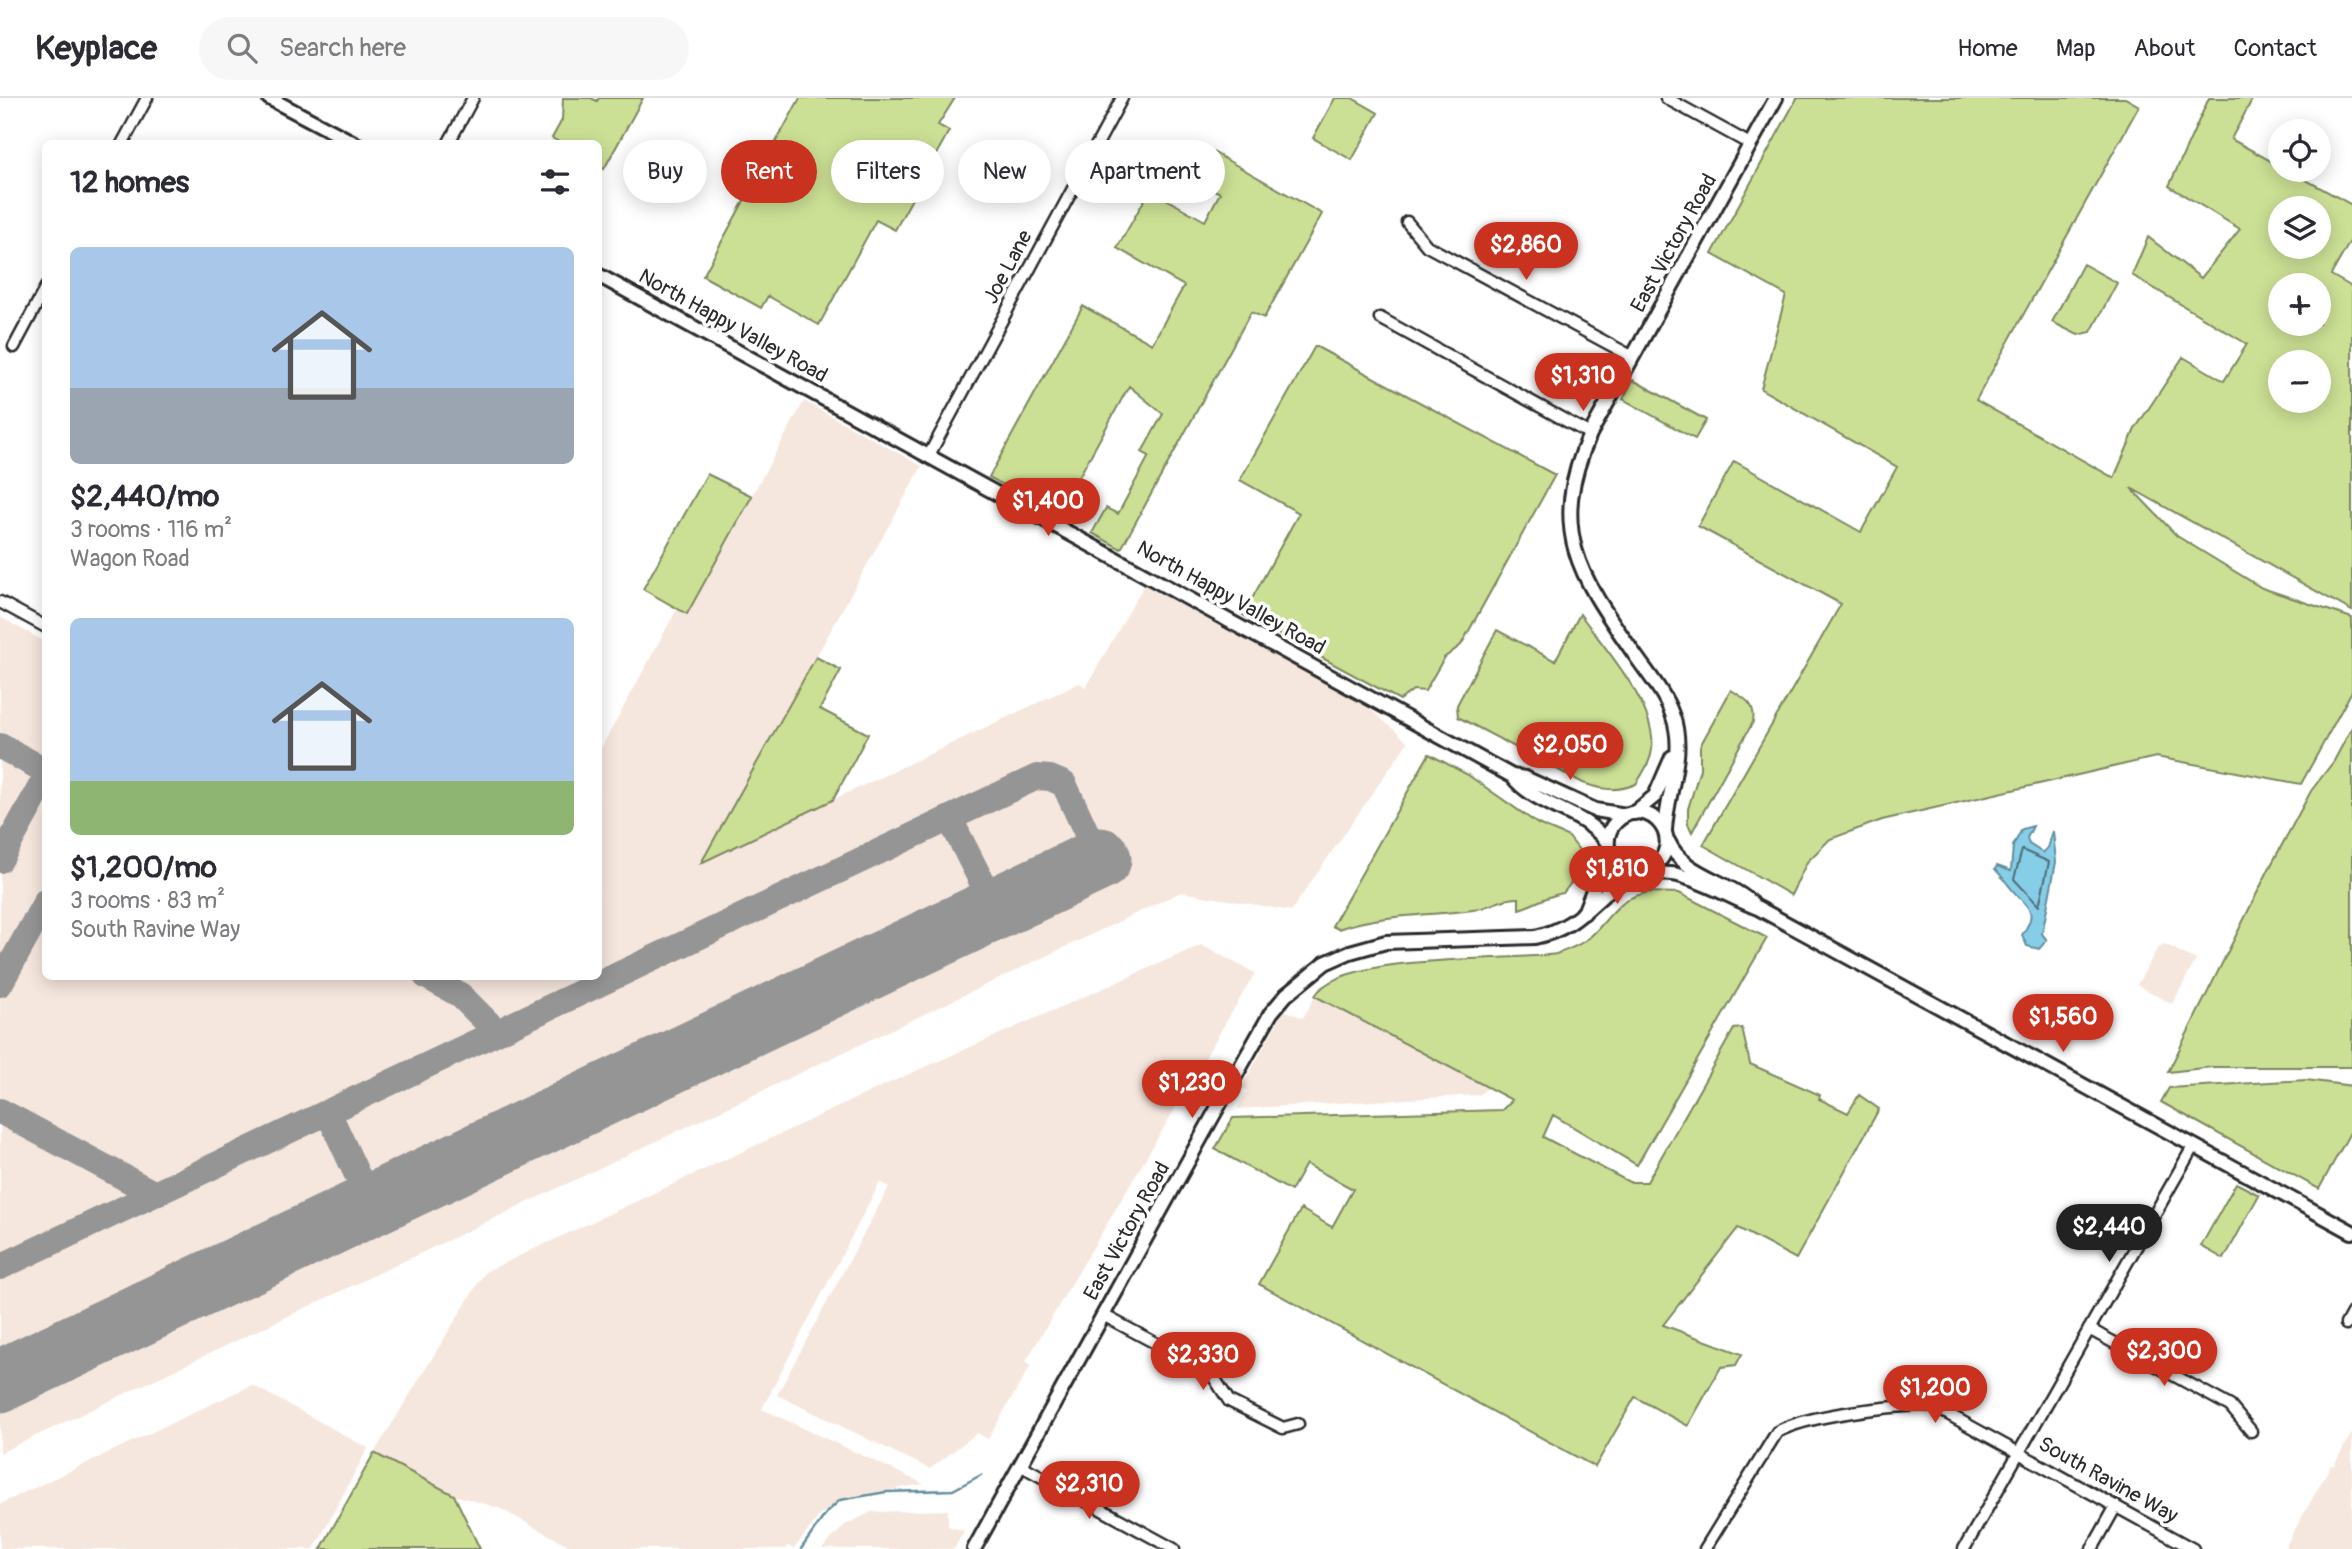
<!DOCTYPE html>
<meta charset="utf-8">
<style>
:root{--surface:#fff;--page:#f7f7f7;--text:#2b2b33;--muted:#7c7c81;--line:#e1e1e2;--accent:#c8321e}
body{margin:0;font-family:Pangolin,sans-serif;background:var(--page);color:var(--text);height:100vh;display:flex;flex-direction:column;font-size:26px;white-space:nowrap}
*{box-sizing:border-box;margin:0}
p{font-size:23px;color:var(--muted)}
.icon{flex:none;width:38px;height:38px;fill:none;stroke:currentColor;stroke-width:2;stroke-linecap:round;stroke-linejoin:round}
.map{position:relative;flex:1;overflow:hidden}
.drawer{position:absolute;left:42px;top:42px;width:560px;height:840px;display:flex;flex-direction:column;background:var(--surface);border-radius:10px;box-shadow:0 4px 18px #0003}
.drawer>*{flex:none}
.hud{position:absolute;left:623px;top:42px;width:665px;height:63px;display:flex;gap:14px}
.buttons{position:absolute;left:2268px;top:21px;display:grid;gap:14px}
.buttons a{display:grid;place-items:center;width:63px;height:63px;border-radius:50%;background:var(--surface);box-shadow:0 4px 18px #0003;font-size:35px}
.price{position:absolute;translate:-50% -60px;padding:0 16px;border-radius:24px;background:var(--accent);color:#fff;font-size:23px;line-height:46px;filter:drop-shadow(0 2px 4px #0008)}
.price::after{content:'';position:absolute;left:50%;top:42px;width:21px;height:16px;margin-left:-10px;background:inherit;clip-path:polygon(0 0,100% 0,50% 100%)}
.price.current{background:#222;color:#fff}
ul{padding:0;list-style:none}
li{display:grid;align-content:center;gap:14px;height:371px;padding:0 28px}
li span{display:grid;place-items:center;height:217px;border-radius:10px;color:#555}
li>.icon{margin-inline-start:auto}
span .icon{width:126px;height:126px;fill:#fffc;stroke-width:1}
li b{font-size:30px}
h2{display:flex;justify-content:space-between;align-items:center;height:84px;padding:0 28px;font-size:30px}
.tag{padding:0 24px;border-radius:32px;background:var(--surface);box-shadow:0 4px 18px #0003;font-size:24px;line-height:63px}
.tag.current{background:var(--accent);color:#fff}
header{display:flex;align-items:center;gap:42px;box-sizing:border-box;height:98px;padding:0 35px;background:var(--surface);border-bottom:2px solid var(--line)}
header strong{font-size:33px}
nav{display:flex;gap:38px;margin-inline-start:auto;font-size:24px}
.search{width:490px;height:63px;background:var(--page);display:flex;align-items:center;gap:18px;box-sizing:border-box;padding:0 24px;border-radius:38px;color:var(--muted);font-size:26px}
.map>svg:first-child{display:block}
.built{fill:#f6e7de}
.green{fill:#cce095;stroke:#7c8660;stroke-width:2;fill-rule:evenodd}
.water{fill:#86cee7;stroke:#628d9c;stroke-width:2}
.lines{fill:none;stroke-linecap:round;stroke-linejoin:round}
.shore{stroke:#4f6c76;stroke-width:2}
.stream{stroke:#628d9c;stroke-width:2.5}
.taxiway{stroke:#959595;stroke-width:26}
.runway{stroke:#959595;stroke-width:63}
.minor-casing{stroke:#2b2b2b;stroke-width:15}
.tertiary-casing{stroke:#2b2b2b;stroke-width:18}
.secondary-casing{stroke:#2b2b2b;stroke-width:18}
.minor{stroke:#fff;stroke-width:10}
.tertiary{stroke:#fff;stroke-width:12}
.secondary{stroke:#fff;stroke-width:12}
.labels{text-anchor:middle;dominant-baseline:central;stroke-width:7;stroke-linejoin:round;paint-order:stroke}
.street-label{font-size:21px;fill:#2b2b2b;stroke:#fff}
</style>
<header>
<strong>Keyplace</strong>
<div class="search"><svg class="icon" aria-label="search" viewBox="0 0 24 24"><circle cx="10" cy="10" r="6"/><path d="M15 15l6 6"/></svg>Search here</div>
<nav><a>Home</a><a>Map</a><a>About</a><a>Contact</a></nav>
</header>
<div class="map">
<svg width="2352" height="1451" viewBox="0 0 2352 1451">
<rect width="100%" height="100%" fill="#fff"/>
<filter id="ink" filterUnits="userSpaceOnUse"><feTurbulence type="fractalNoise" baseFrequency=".0143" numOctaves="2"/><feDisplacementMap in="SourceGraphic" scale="14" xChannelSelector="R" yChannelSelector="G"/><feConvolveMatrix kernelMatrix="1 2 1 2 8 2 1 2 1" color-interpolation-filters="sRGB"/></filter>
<g filter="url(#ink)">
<path class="built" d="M 804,303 L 922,368 L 702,764 L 1079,585 L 1086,589 L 1144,487 L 1369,610 L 1408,644 L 1291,813 L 1181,794 L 0,1355 L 0,519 L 45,544 L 46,878 L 598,878 L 599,654 L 677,511 L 687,516 Z
M 2164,846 L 2196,862 L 2172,906 L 2137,887 L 2157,851 Z
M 1201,847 L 1255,875 L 1026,1263 L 1031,1267 L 988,1341 L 977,1335 L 930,1371 L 777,1297 L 889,1089 L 880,1084 L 762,1311 L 924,1386 L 843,1400 L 820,1417 L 794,1451 L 787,1448 L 785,1451 L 575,1451 L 499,1410 L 454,1397 L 374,1355 L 485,1174 L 889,985 Z
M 1315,898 L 1489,989 L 1479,997 L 1237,1011 L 1247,993 L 1242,989 L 1284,912 L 1303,920 Z
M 252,1287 L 368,1350 L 314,1451 L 0,1451 L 0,1406 Z
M 2352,1335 L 2352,1451 L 2284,1451 L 2331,1367 L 2334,1367 Z
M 948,1412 L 948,1428 L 964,1433 L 954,1451 L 822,1451 L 845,1427 L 871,1414 Z"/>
<path class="green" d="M 563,0 L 591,0 L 597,3 L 599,0 L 643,0 L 604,71 L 599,68 L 598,46 L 561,45 L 552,40 L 562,22 Z
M 800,0 L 955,0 L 938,27 L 949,33 L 895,132 L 876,122 L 819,227 L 768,198 L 761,210 L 703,178 Z
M 1335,0 L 1352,0 L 1378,15 L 1352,62 L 1313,40 Z
M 1797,0 L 2125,0 L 2139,8 L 1976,302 L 2114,380 L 2135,331 L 2183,259 L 2224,283 L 2247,246 L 2132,177 L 2148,139 L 2201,180 L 2240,131 L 2169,88 L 2209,0 L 2253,0 L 2231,41 L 2280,68 L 2280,72 L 2288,72 L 2352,107 L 2352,140 L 2331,177 L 2352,189 L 2352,513 L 2131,390 L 2177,438 L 2262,490 L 2352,520 L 2352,593 L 2301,686 L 2156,659 L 1882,722 L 1830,741 L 1807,764 L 1791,797 L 1703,747 L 1841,506 L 1698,428 L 1734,363 L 1861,434 L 1897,369 L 1761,291 L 1786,197 L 1712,156 ZM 2280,110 L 2319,110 L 2319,149 L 2280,149 ZM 2280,187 L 2319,187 L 2319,226 L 2280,226 ZM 2280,264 L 2319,264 L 2319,303 L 2280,303 Z
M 1213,54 L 1322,116 L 1264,220 L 1251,214 L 1121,451 L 1092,435 L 1106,410 L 1118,416 L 1149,358 L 1142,354 L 1163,316 L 1129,288 L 1058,417 L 989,379 L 1083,208 L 1152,246 L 1184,188 L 1117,150 L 1150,92 L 1205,123 L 1220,95 L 1200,85 Z
M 2083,166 L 2117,185 L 2091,234 L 2078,237 L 2052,224 Z
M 1315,248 L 1555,377 L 1461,547 L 1444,560 L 1425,593 L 1413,592 L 1400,602 L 1243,517 L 1299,415 L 1240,382 Z
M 1633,282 L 1706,322 L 1695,341 L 1623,301 Z
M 707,376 L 752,398 L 687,516 L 643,491 Z
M 1580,516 C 1605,551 1662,613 1651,657 C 1648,668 1642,677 1636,686 C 1617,694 1603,692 1583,685 L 1458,619 L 1457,607 L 1497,532 L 1555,563 Z
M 816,559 L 841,572 L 820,611 L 868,636 L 833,702 L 701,765 Z
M 1731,592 C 1746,601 1756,606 1753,624 L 1692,734 L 1688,726 L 1688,711 L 1700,671 L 1700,648 Z
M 2352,629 L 2352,969 L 2212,969 L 2168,974 L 2269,771 L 2311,693 L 2334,663 Z
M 1429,656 L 1468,677 L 1538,726 L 1569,739 L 1579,752 L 1579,766 L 1575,780 L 1563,795 C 1546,798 1536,806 1519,811 L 1519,800 C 1502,799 1489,810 1473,812 C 1426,818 1382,816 1338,831 L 1332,828 Z
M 1648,794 L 1679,795 L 1767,840 L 1637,1067 L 1553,1017 L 1543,1039 L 1629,1084 L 1647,1084 L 1734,931 L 1742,930 L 1750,966 L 1820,997 L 1819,1001 L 1848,1015 L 1859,997 L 1879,1011 L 1796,1161 L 1738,1130 L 1663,1227 L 1742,1256 L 1736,1267 L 1721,1269 L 1688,1328 L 1635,1299 L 1595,1369 L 1259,1186 L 1301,1111 L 1332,1129 L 1353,1091 L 1306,1066 L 1291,1093 L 1215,1051 L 1233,1020 L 1502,1012 L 1512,1002 L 1315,898 C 1339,854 1507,864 1556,856 C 1598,842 1594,831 1622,805 C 1628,799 1640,797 1648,794 Z
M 2306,982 L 2352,988 L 2352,1031 L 2319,1091 L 2161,1004 L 2169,990 Z
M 2236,1085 L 2259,1097 L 2224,1161 L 2201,1148 Z
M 374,1355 L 454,1397 L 480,1451 L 321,1451 Z"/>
<path class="water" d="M 2033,728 L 2027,740 L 2029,746 L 2043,755 L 2048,749 L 2053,733 L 2056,764 L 2042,836 L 2047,842 L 2039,851 L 2027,848 L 2022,837 C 2041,810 2025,809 2010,789 C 2005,783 2001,777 1995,771 L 1997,768 L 2011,773 L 2013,748 L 2022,731 Z"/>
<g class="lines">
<path class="shore" d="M 2022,752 L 2049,764 L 2039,808 L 2014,781 Z"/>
<path class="stream" d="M 801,1451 L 827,1414 L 840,1402 L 886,1394 L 953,1392 L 981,1377"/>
<path class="taxiway" d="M 0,648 L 46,673
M 950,721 L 995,810
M 0,762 L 46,679
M 426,878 L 460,897 L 497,934
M 0,886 L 46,803
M 0,1013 L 155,1096
M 328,1014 L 371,1107
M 0,1169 L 1037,679 L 1050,680 L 1064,686 L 1089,740 L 1089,766"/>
<path class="runway" d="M 0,1283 L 1100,761"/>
<defs>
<path id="minor" d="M 1666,0 L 1750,46
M 122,46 L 147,0
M 448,46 L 473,0
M 1407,124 L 1427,148 L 1633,259
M 1380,220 L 1590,336
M 14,249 L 46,189
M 929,357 L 1122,0
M 0,504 L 46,529
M 1103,1217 L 1202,1270 L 1213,1278 L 1229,1303 L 1283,1330 L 1298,1326
M 2346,1226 L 2352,1215
M 2089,1231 L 2230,1308 L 2251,1333
M 1020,1367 L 1174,1451
M 1705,1451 L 1777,1334 C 1806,1317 1890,1308 1926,1307 L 1937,1310 L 2193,1451
M 1964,1451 L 2194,1047
M 2092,1451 L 2116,1408"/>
<path id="tertiary" d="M 1634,715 L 1655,698 L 1672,659
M 1665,732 C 1667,692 1687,655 1672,616 C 1664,594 1648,576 1635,557 C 1580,478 1547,433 1590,336 L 1776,0
M 1584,815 L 1608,754
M 974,1451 L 1224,998 L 1271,915 L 1286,897 L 1325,865 L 1350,854 L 1386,844 L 1535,839 C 1587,828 1595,792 1638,775"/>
<path id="secondary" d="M 269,0 L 356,46
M 598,177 L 1512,678 L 1525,680 L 1595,712 L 1626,717
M 1512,678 C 1537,710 1582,711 1607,744
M 1668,743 C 1683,777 1725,781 1752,805
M 1647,773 C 1693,747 1648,692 1616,724 C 1610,730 1607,739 1608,748 C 1608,759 1615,768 1626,772 C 1641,779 1662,773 1678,777 C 1706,784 1731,800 1758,810 L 2352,1134"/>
</defs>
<use href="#minor" class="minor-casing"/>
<use href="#tertiary" class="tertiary-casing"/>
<use href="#secondary" class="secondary-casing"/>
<use href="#minor" class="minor"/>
<use href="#tertiary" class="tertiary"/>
<use href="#secondary" class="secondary"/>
</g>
</g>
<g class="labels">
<g class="street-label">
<text transform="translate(1674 145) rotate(-61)">East Victory Road</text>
<text transform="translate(1008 169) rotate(-62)">Joe Lane</text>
<text transform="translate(733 228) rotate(29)">North Happy Valley Road</text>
<text transform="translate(1231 500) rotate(29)">North Happy Valley Road</text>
<text transform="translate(1127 1133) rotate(-61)">East Victory Road</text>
<text transform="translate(2108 1382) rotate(29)">South Ravine Way</text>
</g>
</g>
</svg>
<div class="buttons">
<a><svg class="icon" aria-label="locate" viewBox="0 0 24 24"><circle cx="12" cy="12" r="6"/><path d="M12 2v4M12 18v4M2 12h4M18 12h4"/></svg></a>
<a><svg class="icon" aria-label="layers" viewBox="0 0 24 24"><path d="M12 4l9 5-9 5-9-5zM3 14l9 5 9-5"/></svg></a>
<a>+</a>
<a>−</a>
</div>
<b class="price" style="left:1526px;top:184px">$2,860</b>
<b class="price" style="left:1583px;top:315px">$1,310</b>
<b class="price" style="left:1048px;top:440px">$1,400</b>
<b class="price" style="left:1570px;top:684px">$2,050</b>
<b class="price" style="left:1617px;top:808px">$1,810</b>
<b class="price" style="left:2063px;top:956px">$1,560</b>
<b class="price" style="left:1192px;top:1022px">$1,230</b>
<b class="price current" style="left:2109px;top:1166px">$2,440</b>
<b class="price" style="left:2164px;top:1290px">$2,300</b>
<b class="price" style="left:1203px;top:1294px">$2,330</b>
<b class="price" style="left:1935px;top:1327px">$1,200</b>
<b class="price" style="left:1089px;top:1423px">$2,310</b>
<div class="hud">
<a class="tag">Buy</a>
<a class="tag current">Rent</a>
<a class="tag">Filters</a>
<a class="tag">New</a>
<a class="tag">Apartment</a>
</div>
<section class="drawer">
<h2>12 homes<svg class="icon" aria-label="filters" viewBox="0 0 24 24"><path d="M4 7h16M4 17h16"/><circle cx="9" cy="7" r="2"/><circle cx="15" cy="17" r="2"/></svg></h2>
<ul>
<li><span style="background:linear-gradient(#a9c7e8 65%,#9aa5b1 0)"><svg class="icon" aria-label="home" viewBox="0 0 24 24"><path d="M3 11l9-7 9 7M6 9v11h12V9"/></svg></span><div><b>$2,440/mo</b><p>3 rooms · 116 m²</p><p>Wagon Road</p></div></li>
<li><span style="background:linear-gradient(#a9c7e8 75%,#8fb573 0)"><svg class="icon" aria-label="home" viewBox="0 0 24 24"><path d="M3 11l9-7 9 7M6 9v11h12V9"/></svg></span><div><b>$1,200/mo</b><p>3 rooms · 83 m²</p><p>South Ravine Way</p></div></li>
</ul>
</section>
</div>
